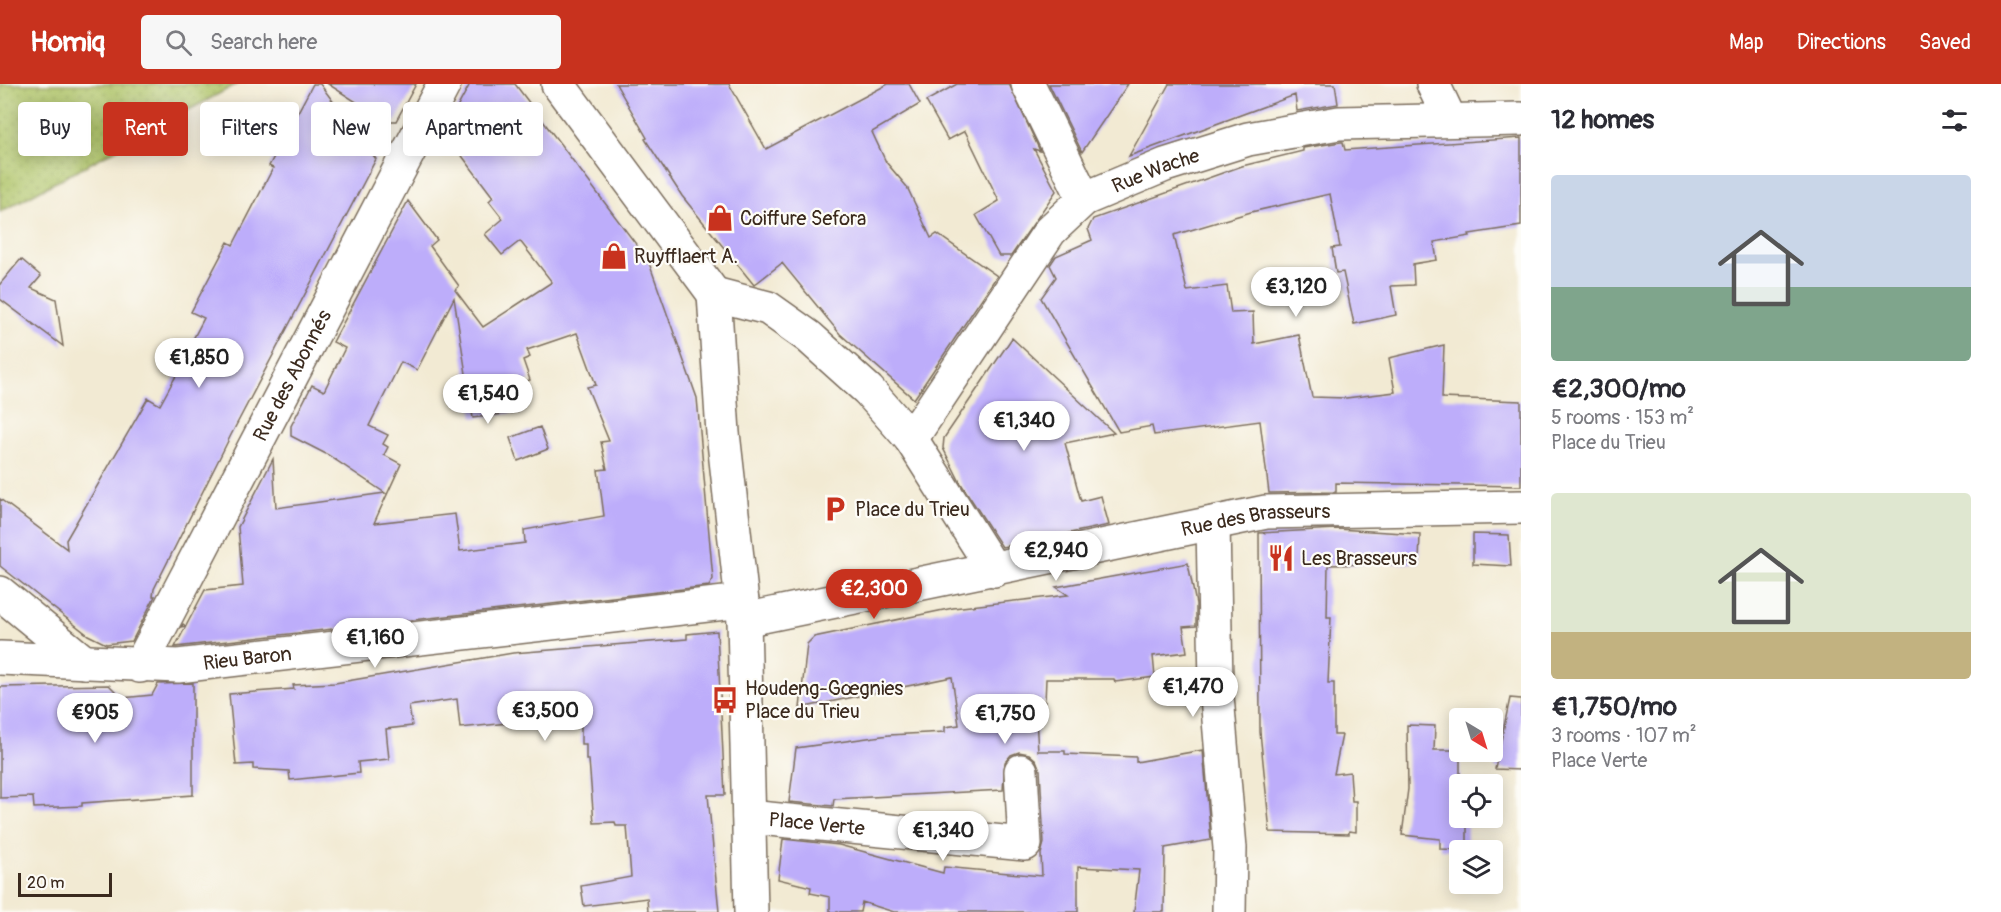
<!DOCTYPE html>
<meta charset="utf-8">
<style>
:root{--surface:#fff;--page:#f7f7f7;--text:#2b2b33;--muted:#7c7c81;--accent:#c8321e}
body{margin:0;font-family:Pangolin,sans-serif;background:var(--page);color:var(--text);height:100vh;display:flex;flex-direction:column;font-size:22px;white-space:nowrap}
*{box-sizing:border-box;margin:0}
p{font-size:20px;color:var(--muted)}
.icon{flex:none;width:33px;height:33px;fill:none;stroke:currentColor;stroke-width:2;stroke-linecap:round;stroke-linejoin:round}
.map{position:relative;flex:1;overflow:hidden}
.sheet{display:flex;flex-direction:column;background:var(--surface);width:480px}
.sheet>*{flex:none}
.top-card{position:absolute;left:18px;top:18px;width:570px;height:54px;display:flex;gap:12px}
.needle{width:39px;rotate:142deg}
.buttons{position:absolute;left:1449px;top:624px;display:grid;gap:12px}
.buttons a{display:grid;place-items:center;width:54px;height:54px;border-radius:6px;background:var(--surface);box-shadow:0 3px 15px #0003;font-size:30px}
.scale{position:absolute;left:18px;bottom:15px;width:94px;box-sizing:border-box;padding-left:6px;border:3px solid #3b2a1e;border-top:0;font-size:16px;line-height:21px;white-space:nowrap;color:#3b2a1e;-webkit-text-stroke:4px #fdfcf7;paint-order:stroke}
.price{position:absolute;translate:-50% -51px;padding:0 14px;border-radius:21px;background:#fff;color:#222;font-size:20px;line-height:39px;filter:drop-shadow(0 2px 3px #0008)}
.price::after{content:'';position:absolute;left:50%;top:36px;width:18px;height:14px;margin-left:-9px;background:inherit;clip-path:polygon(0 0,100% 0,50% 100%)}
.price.selected{background:var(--accent);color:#fff}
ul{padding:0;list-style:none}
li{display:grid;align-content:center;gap:12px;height:318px;padding:0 30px}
li span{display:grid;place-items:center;height:186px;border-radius:6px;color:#555}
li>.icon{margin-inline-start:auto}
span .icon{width:108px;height:108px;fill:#fffc;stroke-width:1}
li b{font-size:26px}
h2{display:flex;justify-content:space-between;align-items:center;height:72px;padding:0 30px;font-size:26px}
.tag{padding:0 21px;border-radius:6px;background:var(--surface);box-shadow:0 3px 15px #0003;font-size:21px;line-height:54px}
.tag.selected{background:var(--accent);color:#fff}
header{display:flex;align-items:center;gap:36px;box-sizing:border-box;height:84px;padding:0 30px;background:var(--accent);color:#fff}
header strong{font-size:28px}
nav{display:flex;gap:33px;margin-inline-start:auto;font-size:21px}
.search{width:420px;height:54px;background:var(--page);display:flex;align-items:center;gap:15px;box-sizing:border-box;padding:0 21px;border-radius:6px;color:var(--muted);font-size:22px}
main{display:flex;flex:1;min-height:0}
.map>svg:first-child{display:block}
.grass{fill:url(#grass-dots);stroke:#767844;stroke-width:1.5}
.building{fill:#bdadfa;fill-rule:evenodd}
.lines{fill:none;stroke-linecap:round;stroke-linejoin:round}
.minor-casing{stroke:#7b6d5d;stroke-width:36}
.minor{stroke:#fff;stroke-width:33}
.labels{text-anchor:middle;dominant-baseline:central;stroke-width:4.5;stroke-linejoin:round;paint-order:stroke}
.street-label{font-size:20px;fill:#3b2a1e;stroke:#fdfcf7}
.poi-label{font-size:20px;fill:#3b2a1e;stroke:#fdfcf7;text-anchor:start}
</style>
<header>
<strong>Homiq</strong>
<div class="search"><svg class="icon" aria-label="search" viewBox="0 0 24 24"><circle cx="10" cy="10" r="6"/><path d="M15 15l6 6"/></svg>Search here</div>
<nav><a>Map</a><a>Directions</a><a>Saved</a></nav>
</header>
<main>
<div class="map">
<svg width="1521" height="828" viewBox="0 0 1521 828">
<defs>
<pattern id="grass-dots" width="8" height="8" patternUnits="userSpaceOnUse" patternTransform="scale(1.5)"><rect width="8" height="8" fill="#b0c56a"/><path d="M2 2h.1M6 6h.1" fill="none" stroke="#98a95b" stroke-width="1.8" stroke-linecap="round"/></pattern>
</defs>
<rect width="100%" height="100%" fill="#fdfcf7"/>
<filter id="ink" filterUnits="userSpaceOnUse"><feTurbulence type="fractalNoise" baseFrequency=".0167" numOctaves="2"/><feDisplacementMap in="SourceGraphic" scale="12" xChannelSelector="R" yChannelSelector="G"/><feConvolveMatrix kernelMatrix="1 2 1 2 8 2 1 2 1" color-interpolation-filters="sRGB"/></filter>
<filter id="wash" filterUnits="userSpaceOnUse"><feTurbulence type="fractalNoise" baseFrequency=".008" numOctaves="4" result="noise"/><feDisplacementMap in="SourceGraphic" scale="24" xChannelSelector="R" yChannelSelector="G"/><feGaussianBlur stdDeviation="1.35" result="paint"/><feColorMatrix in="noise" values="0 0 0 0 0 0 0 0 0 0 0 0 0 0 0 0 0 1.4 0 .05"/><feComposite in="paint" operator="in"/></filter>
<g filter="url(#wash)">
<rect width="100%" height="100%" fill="#f2ead3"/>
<path class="grass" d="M 0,0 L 237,0 L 0,128 Z"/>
<g id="blocks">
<path class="building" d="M 313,0 L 320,0 L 376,75 L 231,351 L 154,505 L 153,512 L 155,512 L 132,557 L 106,560 L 88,551 L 0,482 L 0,415 L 67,465 L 66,456 L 148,314 L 160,321 L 190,266 L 188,265 L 204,234 L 191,228 L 228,158 L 233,161 L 273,84 L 269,82 Z
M 328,0 L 416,0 L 396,37 L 386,37 Z
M 470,0 L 515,0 L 648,176 L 697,314 L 713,495 L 709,502 L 175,563 L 186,542 L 181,543 L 183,540 L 186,542 L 205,506 L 243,502 L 238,443 L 273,375 L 276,424 L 385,409 L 328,371 L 291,352 L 291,342 L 312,301 L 324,307 L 345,264 L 333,258 L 408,117 L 437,156 L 430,162 L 459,202 L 455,206 L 483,243 L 552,198 L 520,157 L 502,171 L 485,150 L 503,135 L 489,117 L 493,113 L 444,48 ZM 454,214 L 473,334 L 518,328 L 509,303 L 530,296 L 523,276 L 530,273 L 527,266 L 577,249 L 596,301 L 587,303 L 609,357 L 601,358 L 607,385 L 598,386 L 604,432 L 524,446 L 525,459 L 460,467 L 455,430 L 374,439 L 401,380 L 384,371 L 388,363 L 383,360 L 388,351 L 369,342 L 401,278 L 417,286 Z
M 616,0 L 729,0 L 766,65 L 888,0 L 909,0 L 920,20 L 872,48 L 886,78 L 907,103 L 931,154 L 937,150 L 997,192 L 914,315 L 840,250 L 782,179 L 754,201 L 682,112 L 645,55 L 647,54 Z
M 957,0 L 1009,0 L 1040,67 L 1034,65 L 1056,107 L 1011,172 L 999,172 L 976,131 L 999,117 L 965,47 L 948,56 L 926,17 Z
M 1049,0 L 1128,0 L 1082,68 Z
M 1169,0 L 1335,0 L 1338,20 L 1297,27 L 1295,11 L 1129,72 Z
M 1521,54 L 1521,142 L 1469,150 L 1470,152 L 1434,158 L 1437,176 L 1413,180 L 1414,201 L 1391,202 L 1396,231 L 1354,240 L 1343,188 L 1336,189 L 1332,164 L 1340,163 L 1330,110 L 1251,128 L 1174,151 L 1187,207 L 1227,202 L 1231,229 L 1253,228 L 1254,260 L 1299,251 L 1312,313 L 1346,314 L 1395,308 L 1389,274 L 1444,261 L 1442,314 L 1521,317 L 1521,402 L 1336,399 L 1336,408 L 1269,409 L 1260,337 L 1154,351 L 1152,342 L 1119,348 L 1041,214 L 1056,193 L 1050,181 L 1056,172 L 1092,156 L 1088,145 L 1093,135 L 1242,82 L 1303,67 L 1303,64 L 1341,58 L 1343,58 L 1345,66 Z
M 21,175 L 41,192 L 31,204 L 56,215 L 63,262 L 0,215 L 0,200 Z
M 1012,254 L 1114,349 L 1065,359 L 1081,417 L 1101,412 L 1109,441 L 1002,463 L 960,398 L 943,364 L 944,354 Z
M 540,343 L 548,365 L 518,377 L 510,354 Z
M 1337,445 L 1420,450 L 1419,479 L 1328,481 L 1327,533 L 1331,533 L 1328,599 L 1334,599 L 1334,651 L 1342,651 L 1334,690 L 1350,688 L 1352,717 L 1356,717 L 1356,748 L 1349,747 L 1349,750 L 1270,748 L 1260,648 L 1259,449 Z
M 1473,450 L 1509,451 L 1511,482 L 1473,480 Z
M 1188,479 L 1196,520 L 1196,542 L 1183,543 L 1187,568 L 1153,572 L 1155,593 L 1115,598 L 1114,595 L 1046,595 L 1045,618 L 1035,618 L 1038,667 L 1065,667 L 1065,670 L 1136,673 L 1136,678 L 1203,666 L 1211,756 L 1165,764 L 1164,828 L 1134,828 L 1139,786 L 1078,783 L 1078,828 L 894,828 L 862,818 L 860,828 L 830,828 L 830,813 L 810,809 L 811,803 L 778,795 L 783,755 L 839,761 L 943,789 L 944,783 L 1042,792 L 1041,770 L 1044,759 L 1040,686 L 1036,676 L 1029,670 L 1019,668 L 1011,671 L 1005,678 L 1003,706 L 834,715 L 833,722 L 789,718 L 796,664 L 889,651 L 945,648 L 945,643 L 959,641 L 952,593 L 800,624 L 807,560 L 814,553 L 953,524 L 1068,511 L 1056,503 Z
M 717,547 L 725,711 L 708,711 L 719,828 L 648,828 L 647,814 L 584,822 L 581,802 L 631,793 L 627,742 L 616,742 L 615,738 L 594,739 L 589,676 L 586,676 L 586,660 L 581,660 L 581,631 L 563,633 L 562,621 L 507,629 L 508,639 L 460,644 L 457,615 L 409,622 L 412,642 L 386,645 L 389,675 L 358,678 L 359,689 L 290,696 L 289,687 L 253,685 L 253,680 L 236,681 L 229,610 L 294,605 L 293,601 L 335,599 L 513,569 L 687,555 L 687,550 Z
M 193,599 L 193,711 L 82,719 L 82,722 L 34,724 L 33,713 L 0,714 L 0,603 L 109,601 L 122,614 L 152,611 L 158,600 Z
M 1510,614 L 1521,615 L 1521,686 L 1495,685 Z
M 1407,641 L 1435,642 L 1434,666 L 1460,666 L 1460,734 L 1467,734 L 1467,766 L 1440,765 L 1440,755 L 1402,751 L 1408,705 Z"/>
</g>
</g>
<g filter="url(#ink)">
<use href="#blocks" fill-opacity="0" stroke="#7b6d5d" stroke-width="1.5"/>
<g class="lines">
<defs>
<g id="minor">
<path d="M 558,0 L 714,210"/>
<path d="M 1028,0 L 1084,115"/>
<path d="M 1433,0 L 1450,36"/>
<path d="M 714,210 L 723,349 L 744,536 L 751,828"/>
<path d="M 714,210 L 768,224 L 809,253 L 868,306 L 911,355 L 994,486"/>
<path id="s1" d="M 911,355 L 1050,147 L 1084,115 L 1165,81 L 1248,55 L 1339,39 L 1521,35"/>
<path d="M 1213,439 L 1216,601 L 1230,764 L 1229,828"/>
<path d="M 0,509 L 84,578"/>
<path id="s2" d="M 744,536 L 1266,428 L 1521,423"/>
<path id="s3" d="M 0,574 L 178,582 L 742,517"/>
<path id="s4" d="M 140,582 L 444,0"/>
<path id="s5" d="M 749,733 L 1025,760 L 1021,687"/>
</g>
</defs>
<use href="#minor" class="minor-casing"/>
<use href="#minor" class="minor"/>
</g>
</g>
<defs>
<symbol id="shop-bare" viewBox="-9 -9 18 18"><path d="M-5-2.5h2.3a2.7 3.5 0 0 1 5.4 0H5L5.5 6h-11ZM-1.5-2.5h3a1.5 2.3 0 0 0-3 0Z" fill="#c8321e" stroke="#fdfcf7" stroke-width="2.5" paint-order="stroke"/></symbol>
<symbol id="parking-bare" viewBox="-9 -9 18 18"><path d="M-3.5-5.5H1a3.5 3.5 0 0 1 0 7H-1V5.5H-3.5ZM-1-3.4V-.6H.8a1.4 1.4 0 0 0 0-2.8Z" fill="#c8321e" stroke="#fdfcf7" stroke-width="2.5" paint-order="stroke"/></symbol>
<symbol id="restaurant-bare" viewBox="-9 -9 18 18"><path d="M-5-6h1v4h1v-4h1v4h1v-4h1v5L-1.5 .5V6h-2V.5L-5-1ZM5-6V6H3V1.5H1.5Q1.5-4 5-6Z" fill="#c8321e" stroke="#fdfcf7" stroke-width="2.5" paint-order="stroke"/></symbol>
<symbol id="bus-bare" viewBox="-9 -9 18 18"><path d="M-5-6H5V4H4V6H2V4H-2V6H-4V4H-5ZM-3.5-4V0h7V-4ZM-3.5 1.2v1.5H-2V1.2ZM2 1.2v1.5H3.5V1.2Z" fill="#c8321e" stroke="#fdfcf7" stroke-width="2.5" paint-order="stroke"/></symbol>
</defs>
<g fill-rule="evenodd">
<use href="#shop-bare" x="701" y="115" width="38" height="38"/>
<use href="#shop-bare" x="595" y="153" width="38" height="38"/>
<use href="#parking-bare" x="816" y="406" width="38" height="38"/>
<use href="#restaurant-bare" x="1262" y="455" width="38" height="38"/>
<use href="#bus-bare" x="706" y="597" width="38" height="38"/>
</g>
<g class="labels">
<g class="street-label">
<text stroke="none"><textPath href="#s1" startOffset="374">Rue Wache</textPath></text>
<text stroke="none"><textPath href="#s4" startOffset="328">Rue des Abonnés</textPath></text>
<text stroke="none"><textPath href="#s2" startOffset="522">Rue des Brasseurs</textPath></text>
<text stroke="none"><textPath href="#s3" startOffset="248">Rieu Baron</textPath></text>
<text stroke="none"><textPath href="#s5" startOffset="68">Place Verte</textPath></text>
</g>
<g class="poi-label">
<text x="740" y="134">Coiffure Sefora</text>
<text x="634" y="172">Ruyfflaert A.</text>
<text x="855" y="425">Place du Trieu</text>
<text x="1301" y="474">Les Brasseurs</text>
<text x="745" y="604">Houdeng-Gœgnies<tspan x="745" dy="23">Place du Trieu</tspan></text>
</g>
</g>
</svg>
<div class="buttons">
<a><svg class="needle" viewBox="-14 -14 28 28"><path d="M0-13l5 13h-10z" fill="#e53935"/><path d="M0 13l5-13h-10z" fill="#7c7c81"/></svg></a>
<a><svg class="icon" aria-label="locate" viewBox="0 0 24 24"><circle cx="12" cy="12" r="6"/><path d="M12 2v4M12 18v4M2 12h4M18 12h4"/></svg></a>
<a><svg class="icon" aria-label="layers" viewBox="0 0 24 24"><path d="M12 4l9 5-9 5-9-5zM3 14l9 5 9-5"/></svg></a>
</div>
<div class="scale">20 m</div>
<b class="price" style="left:1296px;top:234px">€3,120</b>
<b class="price" style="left:199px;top:305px">€1,850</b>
<b class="price" style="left:488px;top:341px">€1,540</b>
<b class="price" style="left:1024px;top:368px">€1,340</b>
<b class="price" style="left:1056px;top:498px">€2,940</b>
<b class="price selected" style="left:874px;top:536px">€2,300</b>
<b class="price" style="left:375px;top:585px">€1,160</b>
<b class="price" style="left:1193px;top:634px">€1,470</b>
<b class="price" style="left:545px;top:658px">€3,500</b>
<b class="price" style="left:95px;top:660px">€905</b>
<b class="price" style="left:1005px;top:661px">€1,750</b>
<b class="price" style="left:943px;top:778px">€1,340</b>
<div class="top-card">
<a class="tag">Buy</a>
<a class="tag selected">Rent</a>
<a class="tag">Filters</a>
<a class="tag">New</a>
<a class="tag">Apartment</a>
</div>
</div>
<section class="sheet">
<h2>12 homes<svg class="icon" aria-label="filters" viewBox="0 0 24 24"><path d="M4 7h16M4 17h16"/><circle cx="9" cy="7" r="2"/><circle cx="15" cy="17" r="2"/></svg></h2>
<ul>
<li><span style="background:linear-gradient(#c9d6e8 60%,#7fa58c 0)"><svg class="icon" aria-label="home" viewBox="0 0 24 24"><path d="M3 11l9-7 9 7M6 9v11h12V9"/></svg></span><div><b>€2,300/mo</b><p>5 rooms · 153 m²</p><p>Place du Trieu</p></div></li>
<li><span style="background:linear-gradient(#dfe7d0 75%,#c2b280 0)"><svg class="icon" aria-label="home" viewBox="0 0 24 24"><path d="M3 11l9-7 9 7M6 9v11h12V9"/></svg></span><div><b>€1,750/mo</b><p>3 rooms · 107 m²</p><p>Place Verte</p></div></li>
</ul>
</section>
</main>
